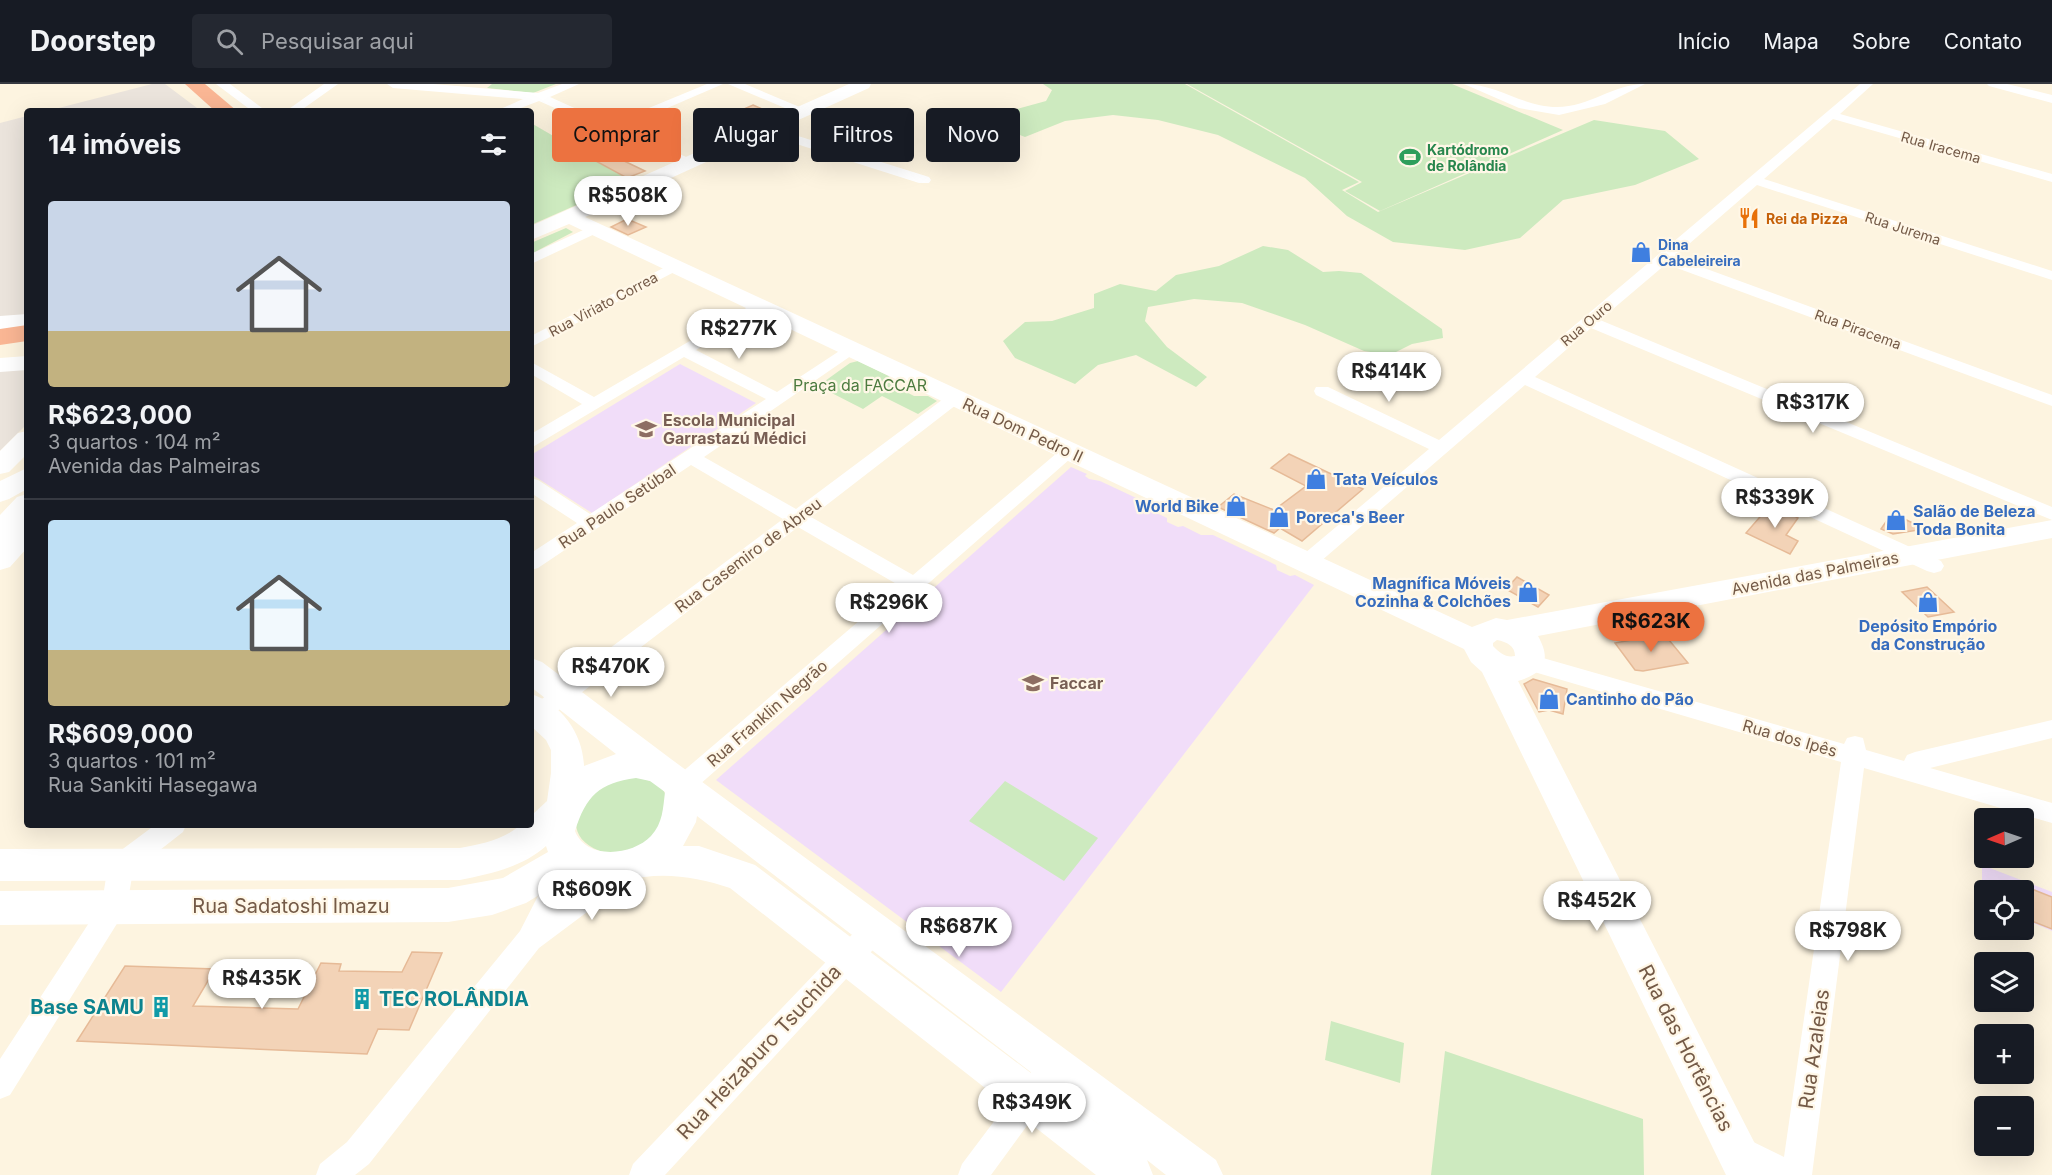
<!DOCTYPE html>
<html lang="pt">
<meta charset="utf-8">
<style>
:root{--surface:#171b24;--page:#242831;--text:#f1f3f6;--muted:#9ea1a6;--line:#363941;--accent:#ec7240}
body{margin:0;font-family:Inter,sans-serif;background:var(--page);color:var(--text);height:100vh;display:flex;flex-direction:column;font-size:22px;white-space:nowrap}
*{box-sizing:border-box;margin:0}
p{font-size:20px;color:var(--muted)}
.icon{flex:none;width:33px;height:33px;fill:none;stroke:currentColor;stroke-width:2;stroke-linecap:round;stroke-linejoin:round}
.map{position:relative;flex:1;overflow:hidden}
.side{position:absolute;left:24px;top:24px;width:510px;height:720px;display:flex;flex-direction:column;background:var(--surface);border-radius:6px;box-shadow:0 6px 24px #0002}
.side>*{flex:none}
.hud{position:absolute;left:552px;top:24px;width:570px;height:54px;display:flex;gap:12px}
.needle{width:39px;rotate:268deg}
.tools{position:absolute;left:1974px;top:724px;display:grid;gap:12px}
.tools a{display:grid;place-items:center;width:60px;height:60px;border-radius:6px;background:var(--surface);box-shadow:0 6px 24px #0002;font-size:30px}
.price{position:absolute;translate:-50% -51px;padding:0 14px;border-radius:21px;background:#fff;color:#222;font-size:20px;line-height:39px;filter:drop-shadow(0 2px 3px #0008)}
.price::after{content:'';position:absolute;left:50%;top:36px;width:18px;height:14px;margin-left:-9px;background:inherit;clip-path:polygon(0 0,100% 0,50% 100%)}
.price.on{background:var(--accent);color:#111}
ul{padding:0;list-style:none}
li{display:grid;align-content:center;gap:12px;height:318px;padding:0 24px}
li+li{border-top:2px solid var(--line)}
li span{display:grid;place-items:center;height:186px;border-radius:6px;color:#555}
li>.icon{margin-inline-start:auto}
span .icon{width:108px;height:108px;fill:#fffc;stroke-width:1}
li b{font-size:26px}
h2{display:flex;justify-content:space-between;align-items:center;height:72px;padding:0 24px;font-size:26px}
.chip{padding:0 21px;border-radius:6px;background:var(--surface);box-shadow:0 6px 24px #0002;font-size:21px;line-height:54px}
.chip.on{background:var(--accent);color:#111}
header{display:flex;align-items:center;gap:36px;box-sizing:border-box;height:84px;padding:0 30px;background:var(--surface);border-bottom:2px solid var(--line)}
header strong{font-size:28px}
nav{display:flex;gap:33px;margin-inline-start:auto;font-size:21px}
.search{width:420px;height:54px;background:var(--page);display:flex;align-items:center;gap:15px;box-sizing:border-box;padding:0 21px;border-radius:6px;color:var(--muted);font-size:22px}
.map>svg:first-child{display:block}
.industrial{fill:#ebe4dc}
.education{fill:#f1ddf9}
.green{fill:#cdeabf}
.building{fill:#f3d3b7;stroke:#e6ba97;stroke-width:1.5}
.lines{fill:none;stroke-linecap:round;stroke-linejoin:round}
.street{fill:#fff;fill-rule:evenodd}
.secondary{fill:#fff;fill-rule:evenodd}
.highway{fill:#fab694;fill-rule:evenodd}
.labels{text-anchor:middle;dominant-baseline:central;stroke-width:4.5;stroke-linejoin:round;paint-order:stroke}
.far-street-label{font-size:14px;fill:#745a47;stroke:#fff7e7}
.far-leisure-label{font-size:14px;font-weight:bold;fill:#27864d;stroke:#fff7e7;text-anchor:start}
.far-food-label{font-size:14px;font-weight:bold;fill:#c56008;stroke:#fff7e7;text-anchor:start}
.far-shop-label{font-size:14px;font-weight:bold;fill:#366cbe;stroke:#fff7e7;text-anchor:start}
.park-label{font-size:16px;fill:#4c7b3f;stroke:#fff7e7}
.education-label{font-size:16px;font-weight:bold;fill:#785e54;stroke:#fff7e7;text-anchor:start}
.street-label{font-size:16px;fill:#745a47;stroke:#fff7e7}
.shop-label{font-size:16px;font-weight:bold;fill:#366cbe;stroke:#fff7e7;text-anchor:start}
.near-street-label{font-size:20px;fill:#745a47;stroke:#fff7e7}
.near-culture-label{font-size:20px;font-weight:bold;fill:#0d838f;stroke:#fff7e7;text-anchor:start}
</style>
<header>
<strong>Doorstep</strong>
<div class="search"><svg class="icon" aria-label="search" viewBox="0 0 24 24"><circle cx="10" cy="10" r="6"/><path d="M15 15l6 6"/></svg>Pesquisar aqui</div>
<nav><a>Início</a><a>Mapa</a><a>Sobre</a><a>Contato</a></nav>
</header>
<div class="map">
<svg width="2052" height="1091" viewBox="0 0 2052 1091">
<rect width="100%" height="100%" fill="#fdf4e0"/>
<path class="industrial" d="M 152,0 L 165,0 L 201,27 L 47,27 Z
M 27,32 L 27,231 L 0,233 L 0,39 Z
M 27,285 L 27,340 L 0,367 L 0,287 Z"/>
<path class="education" d="M 680,280 L 756,319 L 592,429 L 531,390 L 531,371 Z
M 1071,383 L 1087,390 L 1085,392 L 1089,395 L 1100,397 L 1147,419 L 1152,427 L 1167,434 L 1167,438 L 1178,443 L 1183,442 L 1201,451 L 1213,451 L 1276,481 L 1277,486 L 1290,492 L 1295,491 L 1314,501 L 1001,908 L 716,696 Z
M 1982,781 L 2052,808 L 2052,847 L 2024,835 L 2024,807 L 1984,807 L 1984,819 L 1982,818 Z"/>
<path class="green" d="M 492,0 L 556,0 L 533,9 L 487,4 Z
M 1043,0 L 1185,0 L 1359,98 L 1342,106 L 1378,128 L 1594,36 L 1665,47 L 1699,75 L 1635,101 L 1563,116 L 1520,154 L 1465,166 L 1393,158 L 1347,132 L 1305,94 L 1218,51 L 1158,36 L 1113,31 L 1065,37 L 1025,53 L 975,33 L 951,27 L 974,24 L 1003,29 L 1046,17 L 1052,6 Z
M 1187,0 L 1452,0 L 1563,46 L 1380,127 L 1345,107 L 1362,98 Z
M 531,39 L 631,97 L 531,141 Z
M 566,144 L 573,148 L 531,170 L 531,159 Z
M 1263,162 L 1288,166 L 1323,188 L 1339,187 L 1361,189 L 1442,245 L 1443,254 L 1412,260 L 1390,271 L 1364,267 L 1305,241 L 1242,219 L 1194,215 L 1148,223 L 1145,237 L 1167,263 L 1207,293 L 1196,303 L 1136,271 L 1098,281 L 1075,300 L 1015,274 L 1003,257 L 1025,238 L 1052,237 L 1094,224 L 1094,210 L 1120,200 L 1156,207 L 1176,191 L 1219,182 Z
M 858,277 L 889,292 L 891,300 L 914,312 L 928,312 L 937,317 L 918,330 L 882,312 L 863,325 L 818,302 L 850,279 Z
M 637,693 C 663,699 673,709 662,734 C 660,739 659,747 655,751 C 644,764 617,773 600,767 C 558,751 578,713 610,698 C 618,694 629,694 637,693 Z
M 1005,697 L 1098,754 L 1064,797 L 969,737 Z
M 1331,937 L 1404,959 L 1400,999 L 1325,976 Z
M 1445,967 L 1643,1035 L 1644,1091 L 1431,1091 Z"/>
<path class="building" d="M 753,21 L 771,29 L 731,46 L 712,39 Z
M 597,64 L 645,87 L 627,94 L 592,75 Z
M 627,135 L 646,143 L 628,151 L 611,143 Z
M 1289,370 L 1363,405 L 1302,457 L 1280,444 L 1274,449 L 1218,423 L 1234,410 L 1274,426 L 1306,402 L 1271,384 Z
M 1772,419 L 1798,434 L 1786,451 L 1798,457 L 1790,470 L 1746,449 Z
M 1892,429 L 1925,445 L 1893,450 L 1881,445 Z
M 1517,493 L 1549,511 L 1538,523 L 1506,505 Z
M 1927,503 L 1954,528 L 1928,533 L 1902,508 Z
M 1664,550 L 1688,579 L 1643,587 L 1635,586 L 1615,559 Z
M 1533,595 L 1567,605 L 1563,630 L 1549,626 L 1539,628 L 1524,600 Z
M 2024,802 L 2052,813 L 2052,845 L 2024,834 Z
M 412,868 L 442,869 L 409,946 L 378,945 L 367,970 L 77,957 L 125,882 L 215,885 L 193,922 L 298,925 L 321,879 L 341,880 L 339,887 L 402,888 Z"/>
<g class="lines">
<path class="street" d="M 216,0 L 230,0 L 266,27 L 252,27 Z
M 324,0 L 338,0 L 300,27 L 286,27 Z
M 387,0 L 433,0 L 538,9 L 562,0 L 579,0 L 550,13 L 610,40 L 707,0 L 723,0 L 621,44 L 693,76 L 695,79 L 693,82 L 688,83 L 539,17 L 513,27 L 496,27 L 523,15 L 393,4 Z
M 728,0 L 745,0 L 809,27 L 807,30 L 799,30 Z
M 1464,0 C 1497,0 1523,23 1557,23 C 1589,23 1614,0 1645,0 L 1605,20 L 1559,31 L 1519,24 Z
M 1860,0 L 1873,0 L 1840,30 L 2052,90 L 2052,98 L 1833,35 L 1764,95 L 2052,187 L 2052,196 L 1757,101 L 1674,173 L 2052,311 L 2052,322 L 1666,180 L 1600,236 L 2052,423 L 2052,436 L 1591,244 L 1535,293 L 1941,477 L 1944,482 L 1941,487 L 1934,489 L 1927,487 L 1525,301 L 1313,484 L 1306,486 L 1299,484 L 1296,479 L 1299,474 L 1429,365 L 1316,311 L 1314,307 L 1316,303 L 1328,303 L 1439,356 Z
M 1987,0 L 2007,0 L 2052,11 L 2052,19 L 1989,2 Z
M 763,41 L 929,93 L 931,96 L 929,99 L 919,99 L 759,48 L 757,45 Z
M 594,141 L 601,145 L 599,148 L 531,180 L 531,170 Z
M 675,178 L 682,182 L 680,185 L 531,263 L 531,252 Z
M 760,216 L 765,218 L 768,221 L 765,224 L 696,266 L 777,308 L 847,262 L 859,262 L 861,265 L 704,373 L 796,425 L 950,310 L 962,310 L 965,314 L 811,433 L 913,491 L 1064,363 L 1076,363 L 1079,367 L 690,709 L 682,712 L 674,709 L 670,702 L 674,695 L 900,502 L 798,443 L 547,635 L 539,638 L 531,635 L 531,623 L 783,435 L 691,381 L 538,484 L 531,486 L 531,469 L 577,439 L 531,409 L 531,394 L 538,396 L 590,430 L 766,315 L 684,273 L 531,364 L 531,350 L 582,320 L 531,290 L 531,278 L 594,313 Z
M 1529,570 L 1844,660 L 1847,654 L 1855,652 L 1863,654 L 1866,666 L 1904,677 L 1907,671 L 1915,668 L 2052,636 L 2052,654 L 1930,684 L 2052,719 L 2052,739 L 1864,684 L 1812,1091 L 1756,1091 L 1728,1077 L 1724,1066 L 1728,1055 L 1739,1051 L 1784,1073 L 1841,678 L 1521,584 L 1518,578 L 1521,572 Z
M 155,741 L 186,741 L 183,748 L 133,787 L 127,822 L 123,830 L 10,1011 L 0,1015 L 0,975 L 102,819 L 108,781 L 112,773 Z
M 570,764 L 579,767 L 582,775 L 562,817 L 620,774 L 629,771 L 638,774 L 642,782 L 638,790 L 539,864 L 369,1080 L 355,1091 L 316,1091 L 320,1080 L 347,1058 L 520,847 L 561,767 Z
M 874,834 L 883,837 L 887,846 L 883,855 L 665,1091 L 629,1091 L 633,1080 L 865,837 Z
M 1054,967 L 1064,971 L 1068,981 L 1064,991 L 991,1091 L 958,1091 L 962,1080 L 1044,971 Z"/>
<path class="secondary" d="M 849,0 L 871,0 L 869,4 L 585,133 L 1472,543 L 1496,534 L 1507,536 L 2052,436 L 2052,454 L 1538,552 C 1552,577 1544,589 1518,597 L 1771,1091 L 1726,1091 L 1482,588 L 1471,578 L 1464,565 L 569,140 L 531,156 L 531,142 ZM 1497,556 C 1507,558 1515,562 1515,572 C 1506,574 1500,569 1493,562 L 1493,559 Z
M 27,230 L 27,244 L 0,246 L 0,232 Z
M 27,272 L 27,286 L 0,288 L 0,274 Z
M 27,347 L 27,370 L 9,388 L 0,390 L 0,367 L 18,349 Z
M 27,384 L 27,405 L 9,415 L 0,418 L 0,397 Z
M 27,410 L 27,436 L 25,438 L 27,438 L 27,464 L 10,483 L 0,486 L 0,431 L 17,413 Z
M 531,574 L 542,578 L 671,675 L 1216,1076 L 1223,1091 L 1166,1091 L 1147,1076 L 1153,1091 L 1096,1091 L 730,804 C 703,795 673,789 644,793 C 612,797 605,804 572,791 L 526,819 L 492,831 L 448,838 L 0,841 L 0,807 L 448,804 L 503,794 L 548,768 L 546,762 C 523,783 489,790 460,796 L 0,797 L 0,765 L 460,764 C 481,760 504,756 520,741 L 531,741 L 531,732 L 547,717 L 551,689 L 551,666 L 546,656 L 531,642 L 531,610 C 562,620 583,650 584,682 L 616,670 L 531,603 ZM 636,694 L 650,697 L 665,708 C 663,724 663,739 651,752 C 632,772 586,776 575,747 C 586,712 599,699 636,694 ZM 697,732 L 1105,1045 L 755,781 L 699,762 L 683,762 L 696,738 Z"/>
<path class="highway" d="M 185,0 L 205,0 L 237,27 L 215,27 Z
M 27,241 L 27,257 L 0,261 L 0,245 Z"/>
</g>
<defs>
<symbol id="stadium-bare" viewBox="-9 -9 18 18"><path d="M0-5a6.5 5 0 1 0 0 10a6.5 5 0 1 0 0-10ZM-3.5-1.8h7v3.6h-7Z" fill="#2e9e5b" stroke="#fff7e7" stroke-width="2.5" paint-order="stroke"/></symbol>
<symbol id="restaurant-bare" viewBox="-9 -9 18 18"><path d="M-5-6h1v4h1v-4h1v4h1v-4h1v5L-1.5 .5V6h-2V.5L-5-1ZM5-6V6H3V1.5H1.5Q1.5-4 5-6Z" fill="#e8710a" stroke="#fff7e7" stroke-width="2.5" paint-order="stroke"/></symbol>
<symbol id="shop-bare" viewBox="-9 -9 18 18"><path d="M-5-2.5h2.3a2.7 3.5 0 0 1 5.4 0H5L5.5 6h-11ZM-1.5-2.5h3a1.5 2.3 0 0 0-3 0Z" fill="#3f7fe0" stroke="#fff7e7" stroke-width="2.5" paint-order="stroke"/></symbol>
<symbol id="school-bare" viewBox="-9 -9 18 18"><path d="M0-5L7-2L0 1L-7-2ZM-4 1L0 2.5L4 1V4Q0 6-4 4Z" fill="#8d6e63" stroke="#fff7e7" stroke-width="2.5" paint-order="stroke"/></symbol>
<symbol id="university-bare" viewBox="-9 -9 18 18"><path d="M0-5L7-2L0 1L-7-2ZM-4 1L0 2.5L4 1V4Q0 6-4 4Z" fill="#8d6e63" stroke="#fff7e7" stroke-width="2.5" paint-order="stroke"/></symbol>
<symbol id="building-bare" viewBox="-9 -9 18 18"><path d="M-4-6H4V6H1V3H-1V6H-4ZM-2.5-4.3h1.7v1.8h-1.7ZM.8-4.3h1.7v1.8H.8ZM-2.5-1h1.7V.8h-1.7ZM.8-1h1.7V.8H.8Z" fill="#0f9aa8" stroke="#fff7e7" stroke-width="2.5" paint-order="stroke"/></symbol>
</defs>
<g fill-rule="evenodd">
<use href="#stadium-bare" x="1395" y="58" width="30" height="30"/>
<use href="#restaurant-bare" x="1734" y="119" width="30" height="30"/>
<use href="#shop-bare" x="1626" y="153" width="30" height="30"/>
<use href="#school-bare" x="631" y="330" width="30" height="30"/>
<use href="#shop-bare" x="1301" y="380" width="30" height="30"/>
<use href="#shop-bare" x="1221" y="407" width="30" height="30"/>
<use href="#shop-bare" x="1264" y="418" width="30" height="30"/>
<use href="#shop-bare" x="1881" y="421" width="30" height="30"/>
<use href="#shop-bare" x="1513" y="493" width="30" height="30"/>
<use href="#shop-bare" x="1913" y="503" width="30" height="30"/>
<use href="#university-bare" x="1018" y="584" width="30" height="30"/>
<use href="#shop-bare" x="1534" y="600" width="30" height="30"/>
<use href="#building-bare" x="347" y="900" width="30" height="30"/>
<use href="#building-bare" x="146" y="908" width="30" height="30"/>
</g>
<g class="labels">
<g class="far-street-label">
<text transform="translate(1941 63) rotate(16)">Rua Iracema</text>
<text transform="translate(1903 144) rotate(18)">Rua Jurema</text>
<text transform="translate(603 220) rotate(-28)">Rua Viriato Correa</text>
<text transform="translate(1586 239) rotate(-40)">Rua Ouro</text>
<text transform="translate(1858 245) rotate(20)">Rua Piracema</text>
</g>
<g class="far-leisure-label">
<text x="1427" y="65">Kartódromo<tspan x="1427" dy="16">de Rolândia</tspan></text>
</g>
<g class="far-food-label">
<text x="1766" y="134">Rei da Pizza</text>
</g>
<g class="far-shop-label">
<text x="1658" y="160">Dina<tspan x="1658" dy="16">Cabeleireira</tspan></text>
</g>
<g class="park-label">
<text x="860" y="301">Praça da FACCAR</text>
</g>
<g class="education-label">
<text x="663" y="336">Escola Municipal<tspan x="663" dy="18">Garrastazú Médici</tspan></text>
<text x="1050" y="599">Faccar</text>
</g>
<g class="street-label">
<text transform="translate(1023 346) rotate(25)">Rua Dom Pedro II</text>
<text transform="translate(617 422) rotate(-34)">Rua Paulo Setúbal</text>
<text transform="translate(748 471) rotate(-37)">Rua Casemiro de Abreu</text>
<text transform="translate(1815 489) rotate(-11)">Avenida das Palmeiras</text>
<text transform="translate(767 629) rotate(-41)">Rua Franklin Negrão</text>
<text transform="translate(1790 654) rotate(16)">Rua dos Ipês</text>
</g>
<g class="shop-label">
<text x="1333" y="395">Tata Veículos</text>
<text x="1219" y="422" text-anchor="end">World Bike</text>
<text x="1913" y="427">Salão de Beleza<tspan x="1913" dy="18">Toda Bonita</tspan></text>
<text x="1296" y="433">Poreca's Beer</text>
<text x="1511" y="499" text-anchor="end">Magnífica Móveis<tspan x="1511" dy="18">Cozinha &amp; Colchões</tspan></text>
<text x="1928" y="542" text-anchor="middle">Depósito Empório<tspan x="1928" dy="18">da Construção</tspan></text>
<text x="1566" y="615">Cantinho do Pão</text>
</g>
<g class="near-street-label">
<text x="291" y="822">Rua Sadatoshi Imazu</text>
<text transform="translate(1686 964) rotate(63)">Rua das Hortências</text>
<text transform="translate(1814 965) rotate(-82)">Rua Azaleias</text>
<text transform="translate(759 968) rotate(-47)">Rua Heizaburo Tsuchida</text>
</g>
<g class="near-culture-label">
<text x="379" y="915">TEC ROLÂNDIA</text>
<text x="144" y="923" text-anchor="end">Base SAMU</text>
</g>
</g>
</svg>
<div class="tools">
<a><svg class="needle" viewBox="-14 -14 28 28"><path d="M0-13l5 13h-10z" fill="#e53935"/><path d="M0 13l5-13h-10z" fill="#9ea1a6"/></svg></a>
<a><svg class="icon" aria-label="locate" viewBox="0 0 24 24"><circle cx="12" cy="12" r="6"/><path d="M12 2v4M12 18v4M2 12h4M18 12h4"/></svg></a>
<a><svg class="icon" aria-label="layers" viewBox="0 0 24 24"><path d="M12 4l9 5-9 5-9-5zM3 14l9 5 9-5"/></svg></a>
<a>+</a>
<a>−</a>
</div>
<b class="price" style="left:628px;top:143px">R$508K</b>
<b class="price" style="left:739px;top:276px">R$277K</b>
<b class="price" style="left:1389px;top:319px">R$414K</b>
<b class="price" style="left:1813px;top:350px">R$317K</b>
<b class="price" style="left:1775px;top:445px">R$339K</b>
<b class="price" style="left:889px;top:550px">R$296K</b>
<b class="price on" style="left:1651px;top:569px">R$623K</b>
<b class="price" style="left:611px;top:614px">R$470K</b>
<b class="price" style="left:592px;top:837px">R$609K</b>
<b class="price" style="left:1597px;top:848px">R$452K</b>
<b class="price" style="left:959px;top:874px">R$687K</b>
<b class="price" style="left:1848px;top:878px">R$798K</b>
<b class="price" style="left:262px;top:926px">R$435K</b>
<b class="price" style="left:1032px;top:1050px">R$349K</b>
<div class="hud">
<a class="chip on">Comprar</a>
<a class="chip">Alugar</a>
<a class="chip">Filtros</a>
<a class="chip">Novo</a>
</div>
<section class="side">
<h2>14 imóveis<svg class="icon" aria-label="filters" viewBox="0 0 24 24"><path d="M4 7h16M4 17h16"/><circle cx="9" cy="7" r="2"/><circle cx="15" cy="17" r="2"/></svg></h2>
<ul>
<li><span style="background:linear-gradient(#c9d6e8 70%,#c2b280 0)"><svg class="icon" aria-label="home" viewBox="0 0 24 24"><path d="M3 11l9-7 9 7M6 9v11h12V9"/></svg></span><div><b>R$623,000</b><p>3 quartos · 104 m²</p><p>Avenida das Palmeiras</p></div></li>
<li><span style="background:linear-gradient(#bfe0f5 70%,#c2b280 0)"><svg class="icon" aria-label="home" viewBox="0 0 24 24"><path d="M3 11l9-7 9 7M6 9v11h12V9"/></svg></span><div><b>R$609,000</b><p>3 quartos · 101 m²</p><p>Rua Sankiti Hasegawa</p></div></li>
</ul>
</section>
</div>
